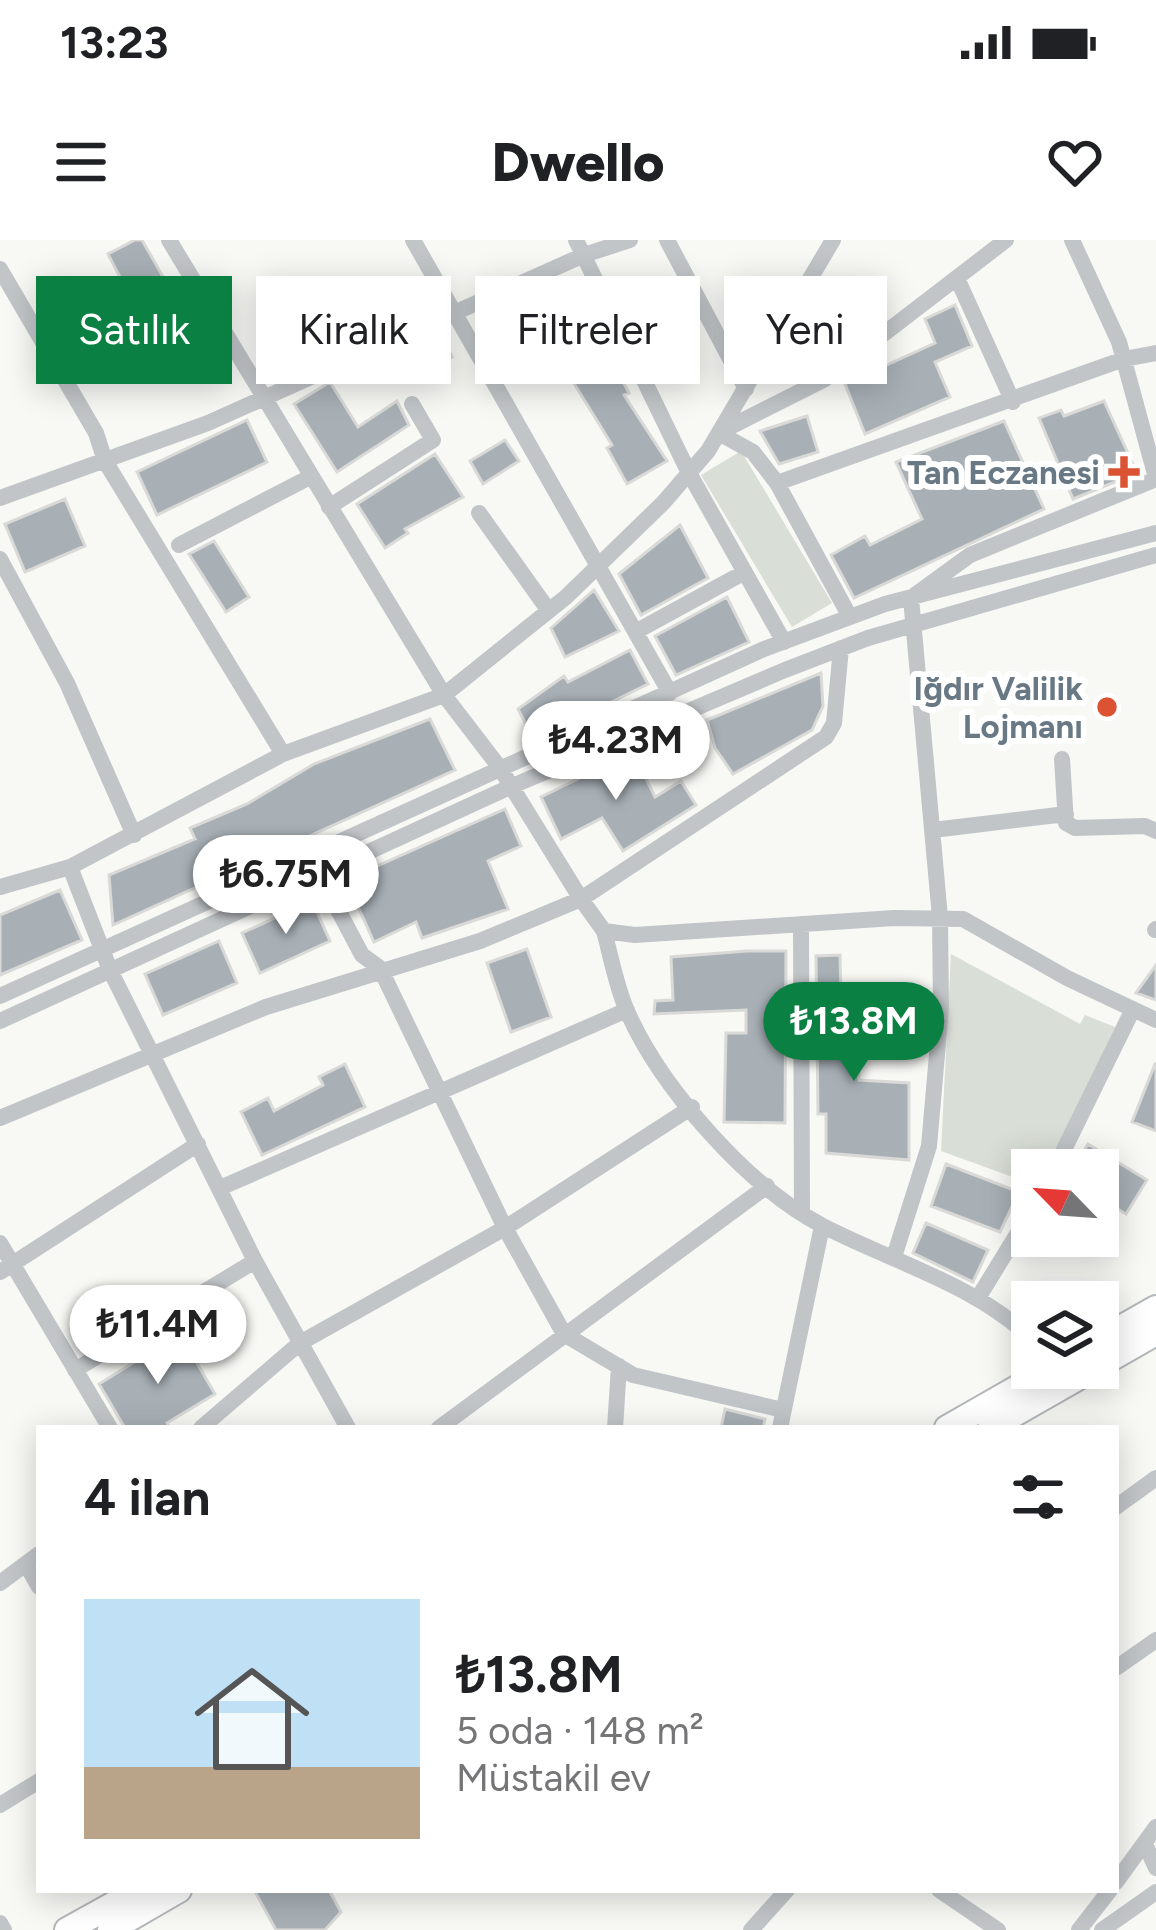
<!DOCTYPE html>
<html lang="tr">
<meta charset="utf-8">
<style>
:root{--surface:#fff;--page:#f6f6f6;--text:#202124;--muted:#757577;--line:#e0e0e0;--accent:#0b8043}
body{margin:0;font-family:Figtree,sans-serif;background:var(--page);color:var(--text);height:100vh;display:flex;flex-direction:column;font-size:45px;white-space:nowrap}
*{box-sizing:border-box;margin:0}
p{font-size:39px;color:var(--muted)}
.icon{flex:none;width:66px;height:66px;fill:none;stroke:currentColor;stroke-width:2;stroke-linecap:round;stroke-linejoin:round}
.map{position:relative;flex:1;overflow:hidden}
.details{position:absolute;left:36px;top:1185px;width:1083px;height:468px;display:flex;flex-direction:column;background:var(--surface);border-radius:0px;box-shadow:0 6px 30px #0003}
.details>*{flex:none}
.top-card{position:absolute;left:36px;top:36px;width:1086px;height:108px;display:flex;gap:24px}
.needle{width:78px;rotate:295deg}
.tools{position:absolute;left:1011px;top:909px;display:grid;gap:24px}
.tools a{display:grid;place-items:center;width:108px;height:108px;border-radius:0px;background:var(--surface);box-shadow:0 6px 30px #0003;font-size:60px}
.price{position:absolute;translate:-50% -102px;padding:0 27px;border-radius:42px;background:#fff;color:#222;font-size:39px;line-height:78px;filter:drop-shadow(0 3px 6px #0008)}
.price::after{content:'';position:absolute;left:50%;top:72px;width:36px;height:27px;margin-left:-18px;background:inherit;clip-path:polygon(0 0,100% 0,50% 100%)}
.price.current{background:var(--accent);color:#fff}
ul{padding:0;list-style:none}
li{display:flex;align-items:center;gap:36px;height:300px;padding:0 48px}
li+li{border-top:3px solid var(--line)}
li span{display:grid;place-items:center;flex:none;width:336px;height:240px;border-radius:0px;color:#555}
li>.icon{margin-inline-start:auto}
span .icon{width:144px;height:144px;fill:#fffc;stroke-width:1}
li b{font-size:51px}
h2{display:flex;justify-content:space-between;align-items:center;height:144px;padding:0 48px;font-size:51px}
.chip{padding:0 42px;border-radius:0px;background:var(--surface);box-shadow:0 6px 30px #0003;font-size:42px;line-height:108px}
.chip.current{background:var(--accent);color:#fff}
.status{display:flex;justify-content:space-between;align-items:center;height:84px;padding:0 60px;background:var(--surface);direction:ltr}
.status svg{height:33px;fill:currentColor}
header{display:flex;justify-content:space-between;align-items:center;height:156px;padding:0 48px;background:var(--surface);font-size:54px;font-weight:800}
.map>svg:first-child{display:block}
.green{fill:#d9ded6}
.building{fill:#a8b0b6;stroke:#d9d9d7;stroke-width:3}
.lines{fill:none;stroke-linecap:round;stroke-linejoin:round}
.highway-casing{stroke:#b4b8bb;stroke-width:28}
.minor{stroke:#c1c5c8;stroke-width:16}
.highway{stroke:#fff;stroke-width:24}
.poi-dot{fill:#db5332;stroke:#fff;stroke-width:4.5}
.labels{text-anchor:middle;dominant-baseline:central;stroke-width:12;stroke-linejoin:round;paint-order:stroke}
.poi-label{font-size:33px;font-weight:bold;fill:#687985;stroke:#fff;text-anchor:end}
</style>
<div class="status"><b>13:23</b><svg viewBox="0 0 49 12"><path d="M0 12V9h3v3zM5 12V6h3v6zM10 12V3h3v9zM15 12V0h3v12zM26 1h20v11H26zM47 4h2v5h-2z"/></svg></div>
<header><svg class="icon" aria-label="menu" viewBox="0 0 24 24"><path d="M4 6h16M4 12h16M4 18h16"/></svg>Dwello<svg class="icon" aria-label="heart" viewBox="0 0 24 24"><path d="M12 20l-8-8c-3-5 5-10 8-4 3-6 11-1 8 4z"/></svg></header>
<div class="map">
<svg width="1156" height="1690" viewBox="0 0 1156 1690">
<rect width="100%" height="100%" fill="#f8f8f5"/>
<path class="green" d="M 741,211 L 832,363 L 792,387 L 701,235 Z
M 951,714 L 1080,784 L 1085,775 L 1115,787 L 1049,930 L 1032,930 L 1032,944 L 941,911 Z"/>
<path class="building" d="M 135,0 L 142,0 L 202,105 L 167,128 L 108,14 Z
M 569,41 L 629,153 L 624,155 L 667,221 L 627,244 L 607,208 L 612,205 L 551,106 L 509,132 L 496,110 L 536,86 L 525,67 Z
M 668,44 L 691,88 L 652,109 L 628,65 Z
M 350,48 L 360,69 L 309,95 L 298,74 Z
M 955,65 L 972,106 L 935,122 L 950,157 L 865,194 L 845,144 L 935,103 L 925,79 Z
M 441,93 L 452,117 L 416,135 L 405,110 Z
M 330,142 L 358,187 L 397,161 L 409,185 L 337,232 L 294,164 Z
M 1104,161 L 1137,233 L 1073,259 L 1039,178 L 1061,170 L 1064,176 Z
M 807,176 L 818,212 L 779,224 L 760,191 Z
M 247,180 L 267,222 L 157,275 L 137,232 Z
M 1004,181 L 1044,269 L 854,358 L 831,315 L 865,296 L 870,305 L 922,279 L 896,222 Z
M 505,200 L 519,221 L 483,244 L 470,221 Z
M 435,214 L 463,257 L 405,289 L 408,293 L 385,308 L 357,264 Z
M 65,259 L 85,306 L 25,332 L 5,284 Z
M 680,285 L 708,338 L 641,375 L 619,334 Z
M 214,301 L 249,357 L 226,372 L 189,314 Z
M 594,350 L 619,391 L 565,417 L 551,388 Z
M 727,357 L 749,402 L 676,435 L 655,396 Z
M 630,410 L 648,444 L 534,500 L 518,469 L 564,436 L 568,442 Z
M 821,433 L 823,466 L 812,490 L 733,534 L 715,508 L 707,480 Z
M 430,479 L 455,530 L 113,685 L 109,635 L 195,599 L 190,588 L 247,564 L 314,524 Z
M 633,512 L 655,557 L 681,541 L 696,565 L 623,611 L 602,578 L 561,599 L 541,557 Z
M 505,569 L 521,606 L 488,621 L 508,669 L 422,698 L 416,682 L 374,702 L 346,640 Z
M 60,650 L 82,700 L 0,735 L 0,675 Z
M 312,661 L 330,701 L 260,733 L 242,693 Z
M 219,701 L 237,743 L 163,775 L 145,734 Z
M 527,709 L 551,777 L 511,792 L 487,723 Z
M 747,711 L 786,711 L 785,883 L 724,882 L 726,793 L 746,793 L 746,770 L 654,774 L 655,761 L 673,760 L 671,717 Z
M 840,715 L 842,796 L 859,796 L 859,840 L 909,843 L 909,920 L 826,913 L 826,874 L 818,874 L 816,716 Z
M 1156,725 L 1156,760 L 1136,753 Z
M 345,824 L 365,867 L 262,915 L 241,872 L 268,858 L 274,871 L 323,845 L 319,837 Z
M 1155,824 L 1156,824 L 1156,891 L 1132,882 Z
M 1088,904 L 1147,940 L 1126,974 L 1098,957 L 1098,930 L 1072,930 Z
M 946,924 L 1019,952 L 1000,992 L 931,966 Z
M 926,983 L 988,1010 L 973,1042 L 913,1013 Z
M 180,1094 L 215,1154 L 167,1183 L 170,1188 L 125,1188 L 99,1144 Z
M 725,1169 L 765,1179 L 763,1188 L 721,1188 Z
M 254,1650 L 329,1650 L 341,1672 L 325,1690 L 276,1690 Z"/>
<g class="lines">
<defs>
<path id="highway" d="M 1098,1101 L 1156,1068
M 1098,1126 L 1156,1093
M 947,1188 L 1052,1128
M 990,1188 L 1095,1128
M 67,1690 L 139,1650
M 110,1690 L 179,1650"/>
</defs>
<use href="#highway" class="highway-casing"/>
<path class="minor" d="M 169,0 L 444,455 L 500,528 L 581,659 L 826,497 L 834,483 L 841,408
M 413,0 L 670,453
M 576,0 L 689,233 L 784,402
M 667,0 L 746,149
M 1072,0 L 1119,102 L 1156,238
M 0,29 L 96,193 L 105,221 L 283,514
M 957,38 L 1013,162
M 720,192 L 825,139 L 1006,0
M 719,193 L 753,212 L 777,243 L 850,377
M 777,243 L 1124,119 L 1156,113
M 0,258 L 208,183 L 584,15 L 630,0
M 329,267 L 433,200 L 412,164
M 479,273 L 549,371
M 179,305 L 310,237
M 0,319 L 67,443 L 134,595
M 637,391 L 745,332
M 1062,519 L 1066,583 L 1075,588 L 1145,586 L 1156,591
M 933,590 L 1066,574
M 70,627 L 110,730 L 255,1021 L 348,1188
M 319,634 L 362,715 L 380,728 L 505,988 L 564,1094 L 633,1135 L 783,1170
M 0,647 L 70,627 L 283,514 L 444,455 L 566,357 L 663,263 L 708,211 L 833,0
M 801,684 L 802,971
M 1155,690 L 1156,689
M 604,691 C 611,717 616,746 627,771 C 661,848 748,947 823,986 C 895,1023 972,1043 1032,1099
M 0,756 L 764,409 L 885,364 L 1156,293
M 0,781 L 510,547 L 785,430 L 868,398 L 1156,315
M 0,878 L 266,767 L 480,701 L 581,659 L 604,691 L 635,695 L 894,678 L 963,679 L 1067,738 L 1156,780
M 1054,930 L 1133,769
M 220,948 L 627,770
M 0,1003 L 110,1188
M 894,1017 L 929,906 L 941,769 L 940,677 L 911,358 L 970,315 L 1156,239
M 0,1032 L 198,904
M 978,1058 L 1032,970
M 75,1130 L 255,1021
M 201,1188 L 300,1103 L 505,988 L 692,867
M 439,1188 L 767,946
M 615,1188 L 619,1126
M 780,1188 L 822,986
M 1116,1267 L 1156,1238
M 26,1324 L 39,1347
M 0,1343 L 39,1314
M 1116,1428 L 1156,1400
M 0,1565 L 39,1541
M 1145,1604 L 1156,1628
M 1116,1642 L 1156,1587
M 939,1650 L 998,1690
M 0,1683 L 4,1690
M 751,1690 L 787,1650
M 1079,1690 L 1110,1650
M 1102,1690 L 1156,1652"/>
<use href="#highway" class="highway"/>
</g>
<g class="poi-dot">
<path d="M1118 214h12v12h12v12h-12v12h-12v-12h-12v-12h12z"/>
<circle cx="1107" cy="467" r="12"/>
</g>
<g class="labels">
<g class="poi-label">
<text x="1100" y="232">Tan Eczanesi</text>
<text x="1083" y="448">Iğdır Valilik<tspan x="1083" dy="38">Lojmanı</tspan></text>
</g>
</g>
</svg>
<div class="tools">
<a><svg class="needle" viewBox="-14 -14 28 28"><path d="M0-13l5 13h-10z" fill="#e53935"/><path d="M0 13l5-13h-10z" fill="#757577"/></svg></a>
<a><svg class="icon" aria-label="layers" viewBox="0 0 24 24"><path d="M12 4l9 5-9 5-9-5zM3 14l9 5 9-5"/></svg></a>
</div>
<b class="price" style="left:616px;top:563px">₺4.23M</b>
<b class="price" style="left:286px;top:697px">₺6.75M</b>
<b class="price current" style="left:854px;top:844px">₺13.8M</b>
<b class="price" style="left:158px;top:1147px">₺11.4M</b>
<div class="top-card">
<a class="chip current">Satılık</a>
<a class="chip">Kiralık</a>
<a class="chip">Filtreler</a>
<a class="chip">Yeni</a>
</div>
<section class="details">
<h2>4 ilan<svg class="icon" aria-label="filters" viewBox="0 0 24 24"><path d="M4 7h16M4 17h16"/><circle cx="9" cy="7" r="2"/><circle cx="15" cy="17" r="2"/></svg></h2>
<ul>
<li><span style="background:linear-gradient(#bfe0f5 70%,#b9a48a 0)"><svg class="icon" aria-label="home" viewBox="0 0 24 24"><path d="M3 11l9-7 9 7M6 9v11h12V9"/></svg></span><div><b>₺13.8M</b><p>5 oda · 148 m²</p><p>Müstakil ev</p></div></li>
</ul>
</section>
</div>
